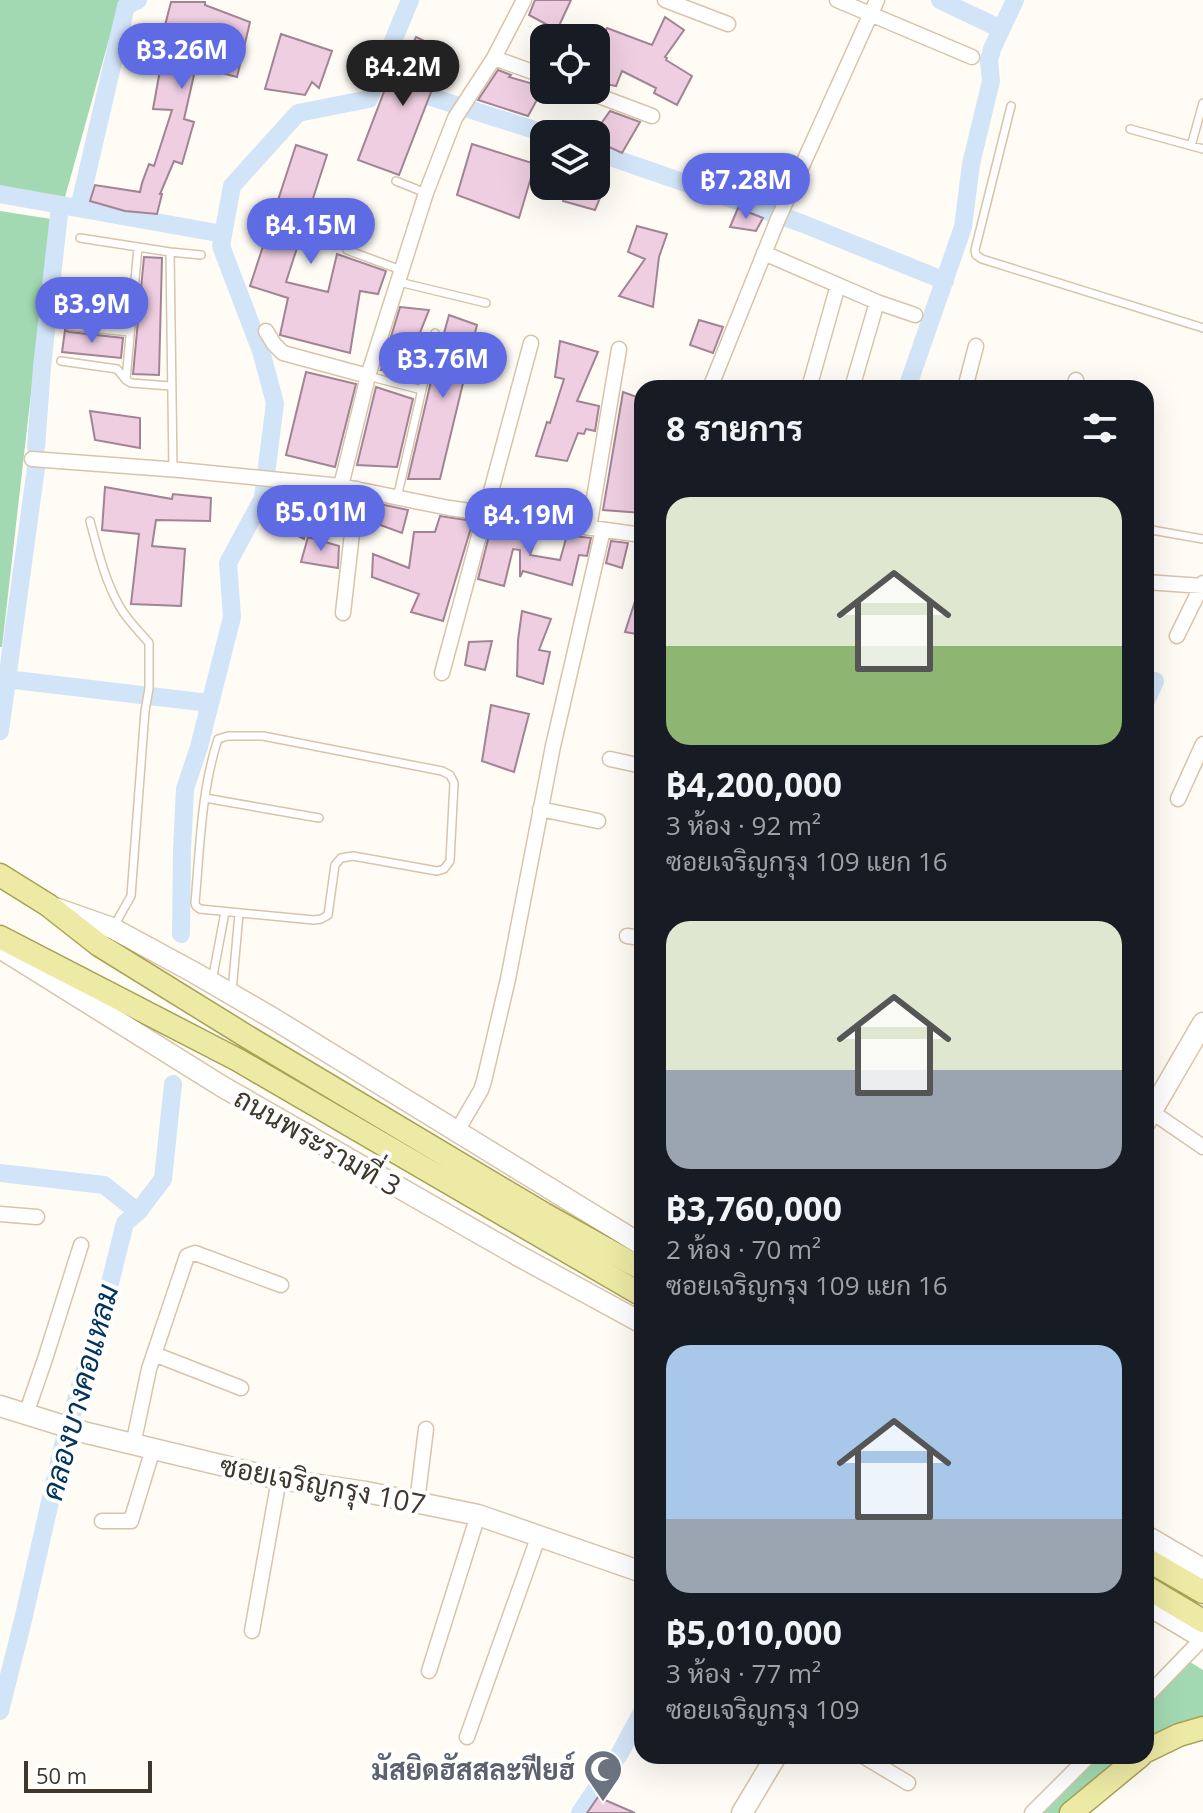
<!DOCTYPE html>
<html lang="th">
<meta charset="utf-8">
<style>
:root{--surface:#171b24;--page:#20242c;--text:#f1f3f6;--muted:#9ea1a6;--accent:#5f6be3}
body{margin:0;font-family:"Open Sans",Sarabun,sans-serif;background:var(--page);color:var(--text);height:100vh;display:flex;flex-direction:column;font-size:30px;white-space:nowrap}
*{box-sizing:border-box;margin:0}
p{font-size:26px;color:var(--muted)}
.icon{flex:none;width:44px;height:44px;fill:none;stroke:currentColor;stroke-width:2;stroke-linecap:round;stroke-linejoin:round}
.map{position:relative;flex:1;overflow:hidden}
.drawer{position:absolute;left:634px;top:380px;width:520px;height:1384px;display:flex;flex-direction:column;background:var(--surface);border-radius:24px;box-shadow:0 8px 32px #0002}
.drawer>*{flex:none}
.fabs{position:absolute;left:530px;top:24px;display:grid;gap:16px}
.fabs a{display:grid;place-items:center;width:80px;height:80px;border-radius:16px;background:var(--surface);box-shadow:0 8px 32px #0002;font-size:40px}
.scale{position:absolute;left:24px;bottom:20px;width:128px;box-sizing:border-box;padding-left:8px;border:4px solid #3f372c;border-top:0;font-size:22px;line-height:28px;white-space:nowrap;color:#3f372c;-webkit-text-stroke:6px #fff;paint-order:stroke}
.price{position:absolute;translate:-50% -68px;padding:0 18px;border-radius:28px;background:var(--accent);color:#fff;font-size:26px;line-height:52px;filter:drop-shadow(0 2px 4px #0008)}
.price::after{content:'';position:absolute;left:50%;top:48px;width:24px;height:18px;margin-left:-12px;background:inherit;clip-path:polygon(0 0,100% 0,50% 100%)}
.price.active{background:#222;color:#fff}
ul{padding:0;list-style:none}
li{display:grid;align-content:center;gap:16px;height:424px;padding:0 32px}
li span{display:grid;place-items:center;height:248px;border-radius:24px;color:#555}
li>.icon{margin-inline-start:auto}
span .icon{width:144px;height:144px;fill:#fffc;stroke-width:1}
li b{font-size:34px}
h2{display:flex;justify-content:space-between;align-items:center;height:96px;padding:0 32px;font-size:34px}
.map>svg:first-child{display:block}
.green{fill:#a2d9b2}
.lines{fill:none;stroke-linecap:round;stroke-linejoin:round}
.canal{stroke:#d2e4f7;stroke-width:18}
.building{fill:#eecee0;stroke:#a18494;stroke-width:2}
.lane-casing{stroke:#d8c4aa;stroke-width:10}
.street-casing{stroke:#d8c4aa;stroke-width:17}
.secondary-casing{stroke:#d8c4aa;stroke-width:23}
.primary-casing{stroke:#a8a254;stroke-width:25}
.lane{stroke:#fff;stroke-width:7}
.street{stroke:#fff;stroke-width:14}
.secondary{stroke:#fff;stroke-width:20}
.primary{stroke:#edeaa5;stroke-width:22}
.labels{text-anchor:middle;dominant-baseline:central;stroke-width:8;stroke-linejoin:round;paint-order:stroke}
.street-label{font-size:28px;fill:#3f372c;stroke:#fff}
.worship-label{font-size:28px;font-weight:bold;fill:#5b616d;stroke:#fff;text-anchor:end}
.water-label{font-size:30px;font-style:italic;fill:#03335c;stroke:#fff}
</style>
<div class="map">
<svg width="1203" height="1813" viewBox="0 0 1203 1813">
<rect width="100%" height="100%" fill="#fffbf5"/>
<path class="green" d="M 0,0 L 120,0 L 65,197 L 0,188 Z
M 0,211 L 51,219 L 2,647 L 0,647 Z
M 1190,1662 L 1203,1670 L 1203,1733 L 1136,1763 L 1079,1813 L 1039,1813 L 1096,1756 L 1146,1756 L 1146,1706 Z"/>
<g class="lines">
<path class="canal" d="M 940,0 L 1001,29
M 378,80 L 547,134
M 596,152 L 801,223 L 945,281
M 0,194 L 223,234
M 79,208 L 126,6 L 138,0
M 907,388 L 963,227 L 971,164 L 991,81 L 989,61 L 992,49 L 1015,0
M 36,447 L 42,367 L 60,205
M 6,679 L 209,703
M 1146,701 L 1155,681
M 0,731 L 36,468
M 181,934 L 182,850 L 185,789 L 199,747 L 232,617 L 228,563 L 263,498 L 275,403 L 261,351 L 221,246 L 232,186 L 298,113 L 369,99 L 410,0
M 0,1173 L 104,1185 L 138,1212
M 0,1711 L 23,1620 L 63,1445 L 110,1283 L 125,1223 L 138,1212 L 163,1179 L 173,1084
M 580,1813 L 620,1753 L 642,1712"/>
</g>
<path class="building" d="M 535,0 L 571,0 L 557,30 L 529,15 Z
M 171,2 L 205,2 L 205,5 L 250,22 L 237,77 L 196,66 L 184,119 L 194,122 L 182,164 L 174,161 L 160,194 L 162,194 L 157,214 L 125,211 L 90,201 L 95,185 L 140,192 L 142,183 L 149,164 L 154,166 L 172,110 L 153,109 L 165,42 L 161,41 Z
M 665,17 L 684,30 L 665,57 L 667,58 L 666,60 L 692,76 L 677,105 L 654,93 L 656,88 L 622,71 L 616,86 L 596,82 L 596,36 L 602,39 L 607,28 L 652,45 Z
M 281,34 L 332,51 L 319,88 L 312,82 L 305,95 L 265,89 Z
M 416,37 L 451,54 L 434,88 L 433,87 L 399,175 L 358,160 L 385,89 L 390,91 Z
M 498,70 L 511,75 L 509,77 L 544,87 L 528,116 L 478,100 Z
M 610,111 L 640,122 L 622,153 L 596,141 L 596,131 Z
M 472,144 L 535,164 L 519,218 L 457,195 Z
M 296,145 L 327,155 L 286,282 L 328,292 L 337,254 L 386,271 L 378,294 L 360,291 L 350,353 L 280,335 L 288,298 L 250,286 Z
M 568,186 L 605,186 L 595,210 L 563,201 Z
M 738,208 L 763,218 L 756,231 L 730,227 Z
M 637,226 L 667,234 L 659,257 L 653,307 L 619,296 L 645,259 L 628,252 Z
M 144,257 L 162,258 L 159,375 L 133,374 Z
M 400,307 L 429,310 L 405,370 L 381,370 Z
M 449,315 L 477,325 L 440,479 L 408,479 L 432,377 Z
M 699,320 L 723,327 L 713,353 L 690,345 Z
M 65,330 L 69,332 L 123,338 L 121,358 L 62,352 Z
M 560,341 L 598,352 L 577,401 L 599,406 L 595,431 L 586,429 L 584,434 L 578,433 L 567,461 L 536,456 L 547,422 L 550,423 L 564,379 L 555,377 Z
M 306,372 L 356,384 L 335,467 L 286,455 Z
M 376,387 L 413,399 L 397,467 L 357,465 Z
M 623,392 L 642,399 L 642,513 L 603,510 Z
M 90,411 L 140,418 L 140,448 L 95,440 Z
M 105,487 L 172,499 L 173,494 L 211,498 L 210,521 L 156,520 L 152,546 L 185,549 L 181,606 L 131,604 L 139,534 L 102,530 Z
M 277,492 L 293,506 L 297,492 L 312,493 L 304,539 L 286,530 L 288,522 L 271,515 Z
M 366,501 L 408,510 L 402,533 L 364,519 Z
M 440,516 L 473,521 L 443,621 L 411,612 L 419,594 L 372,577 L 373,554 L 409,568 L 414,532 L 435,532 Z
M 492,524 L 539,531 L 530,555 L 560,560 L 567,535 L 591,538 L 587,556 L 579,555 L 572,585 L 523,571 L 520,577 L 520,550 L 513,549 L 504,586 L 478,579 Z
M 308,537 L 339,546 L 338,568 L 301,562 Z
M 611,541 L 628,543 L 622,568 L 606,563 Z
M 639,589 L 642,590 L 642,635 L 625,632 Z
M 522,611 L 551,619 L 539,650 L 550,652 L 543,684 L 517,676 L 518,640 Z
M 492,641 L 485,670 L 465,665 L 469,642 Z
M 491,705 L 529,714 L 514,772 L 482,761 Z
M 598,1797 L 635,1813 L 587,1813 Z"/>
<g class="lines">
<defs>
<path id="lane" d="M 1011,106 L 975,250 L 976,255 L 982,259 L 1203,328
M 1130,129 L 1203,149
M 1191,146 L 1203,103
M 396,181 L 426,193
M 80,238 L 170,252 L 201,255
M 347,250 L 401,270
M 170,252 L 173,470
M 399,282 L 486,303
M 70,326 L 130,332
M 61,361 L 117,369 L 126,380 L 131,383 L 171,386
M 368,376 L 422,390
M 126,380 L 138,247
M 397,498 L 435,333
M 90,521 C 98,551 105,581 120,607 C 128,621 139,631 149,643 L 149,688 L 145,711 L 131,896 L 114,926
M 1146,529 L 1203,539
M 228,736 L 263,736 L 442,771 L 450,775 L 454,783 L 450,861 L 444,869 L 437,871 L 353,856 L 341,858 L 335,865 L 328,915 L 321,919 L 314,920 L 200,909 L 196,906 L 195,903 C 200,848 201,791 218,739 Z
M 205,798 L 319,818
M 212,981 L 225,912
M 232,991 L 239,914"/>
<path id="street" d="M 665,0 L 728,24
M 837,0 L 972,57
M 494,58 L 544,76
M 583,90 L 652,116
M 764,253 L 877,302 L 915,315
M 266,331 L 274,344 L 283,353 L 368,376
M 710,388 L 778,219 L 877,0
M 809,388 L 838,285
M 852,388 L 877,302
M 965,388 L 976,346
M 1074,388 L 1076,380
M 32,459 L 180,470 L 341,486 L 449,508 L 642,535
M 341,486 L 368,376 L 426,193 L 455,118 L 494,58 L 524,0
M 589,528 L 619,349
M 1146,582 L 1203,586
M 343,613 L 357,489
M 1177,636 L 1203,583
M 442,673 L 531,343
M 610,759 L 642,766
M 1178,799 L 1203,744
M 540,809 L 598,821
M 627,936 L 642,938
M 1152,1112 L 1203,1147
M 457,1131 L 481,1090 L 484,1081 L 508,979 L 553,746 L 603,530
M 0,1214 L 37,1217
M 154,1354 L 241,1388
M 26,1414 L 45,1359 L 81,1245
M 133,1445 L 149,1369 L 187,1256 L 195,1253 L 281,1285
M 417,1502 L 426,1429
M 102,1521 L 131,1521 L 153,1449
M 252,1631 L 279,1479
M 429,1671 L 478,1515
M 1146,1697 L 1203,1638
M 467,1737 L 539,1535
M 863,1756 L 908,1783
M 1032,1813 L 1089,1756"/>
<path id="secondary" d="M 55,908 L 112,928 L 195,973 L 274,1019 L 642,1245
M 0,948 L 223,1087 L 519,1256 L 642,1323
M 1146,1121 L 1203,1023
M 0,1406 L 87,1433 L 279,1479 L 366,1492 L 478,1515 L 642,1572
M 1146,1536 L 1203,1569
M 1146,1604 L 1203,1638
M 742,1813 L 776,1756"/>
<path id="primary" d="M 0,875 L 48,905 L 99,945 L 251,1039 L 544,1214 L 642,1269
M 0,937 L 238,1060 L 642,1295
M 1146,1559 L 1203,1592
M 1146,1587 L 1203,1621
M 1146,1751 L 1179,1735 L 1203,1728
M 1071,1813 L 1140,1756"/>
</defs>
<use href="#lane" class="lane-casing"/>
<use href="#street" class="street-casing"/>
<use href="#secondary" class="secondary-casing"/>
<use href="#primary" class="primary-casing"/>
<use href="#lane" class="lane"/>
<use href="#street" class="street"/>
<use href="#secondary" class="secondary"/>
<use href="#primary" class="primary"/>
</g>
<defs>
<symbol id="mosque-pin" viewBox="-11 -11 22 30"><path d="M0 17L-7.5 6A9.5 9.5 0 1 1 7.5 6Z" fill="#6b7280" stroke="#fff"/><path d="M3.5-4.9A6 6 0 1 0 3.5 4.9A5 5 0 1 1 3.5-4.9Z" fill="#fff"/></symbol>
</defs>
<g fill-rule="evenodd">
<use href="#mosque-pin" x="581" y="1747" width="44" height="60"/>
</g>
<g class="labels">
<g class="street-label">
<text transform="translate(318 1141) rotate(30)">ถนนพระรามที่ 3</text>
<text transform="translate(323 1484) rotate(11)">ซอยเจริญกรุง 107</text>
</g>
<g class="worship-label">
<text x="575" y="1769">มัสยิดฮัสสละฟียฮ์</text>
</g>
<g class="water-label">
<text transform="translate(79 1392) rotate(-75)">คลองบางคอแหลม</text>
</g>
</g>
</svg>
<div class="fabs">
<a><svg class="icon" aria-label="locate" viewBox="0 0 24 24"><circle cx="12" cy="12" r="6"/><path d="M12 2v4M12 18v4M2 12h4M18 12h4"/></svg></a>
<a><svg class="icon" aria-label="layers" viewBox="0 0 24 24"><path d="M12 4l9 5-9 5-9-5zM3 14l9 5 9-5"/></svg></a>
</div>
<div class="scale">50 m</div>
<b class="price" style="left:182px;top:91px">฿3.26M</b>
<b class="price active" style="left:403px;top:108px">฿4.2M</b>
<b class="price" style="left:746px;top:221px">฿7.28M</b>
<b class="price" style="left:311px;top:266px">฿4.15M</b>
<b class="price" style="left:92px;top:345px">฿3.9M</b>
<b class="price" style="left:443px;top:400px">฿3.76M</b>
<b class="price" style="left:321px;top:553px">฿5.01M</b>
<b class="price" style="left:529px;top:556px">฿4.19M</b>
<section class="drawer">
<h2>8 รายการ<svg class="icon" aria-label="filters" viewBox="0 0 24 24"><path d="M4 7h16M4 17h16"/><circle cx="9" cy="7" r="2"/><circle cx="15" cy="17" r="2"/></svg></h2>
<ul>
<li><span style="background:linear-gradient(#dfe7d0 60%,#8fb573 0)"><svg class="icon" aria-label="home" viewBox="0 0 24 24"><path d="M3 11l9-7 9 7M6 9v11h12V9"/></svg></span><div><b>฿4,200,000</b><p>3 ห้อง · 92 m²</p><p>ซอยเจริญกรุง 109 แยก 16</p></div></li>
<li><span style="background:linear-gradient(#dfe7d0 60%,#9aa5b1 0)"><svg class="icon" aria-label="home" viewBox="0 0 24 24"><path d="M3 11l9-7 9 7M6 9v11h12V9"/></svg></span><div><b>฿3,760,000</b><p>2 ห้อง · 70 m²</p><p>ซอยเจริญกรุง 109 แยก 16</p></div></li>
<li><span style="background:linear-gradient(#a9c7e8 70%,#9aa5b1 0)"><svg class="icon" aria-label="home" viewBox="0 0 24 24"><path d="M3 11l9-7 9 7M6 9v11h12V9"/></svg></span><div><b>฿5,010,000</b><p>3 ห้อง · 77 m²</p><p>ซอยเจริญกรุง 109</p></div></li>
</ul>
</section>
</div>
